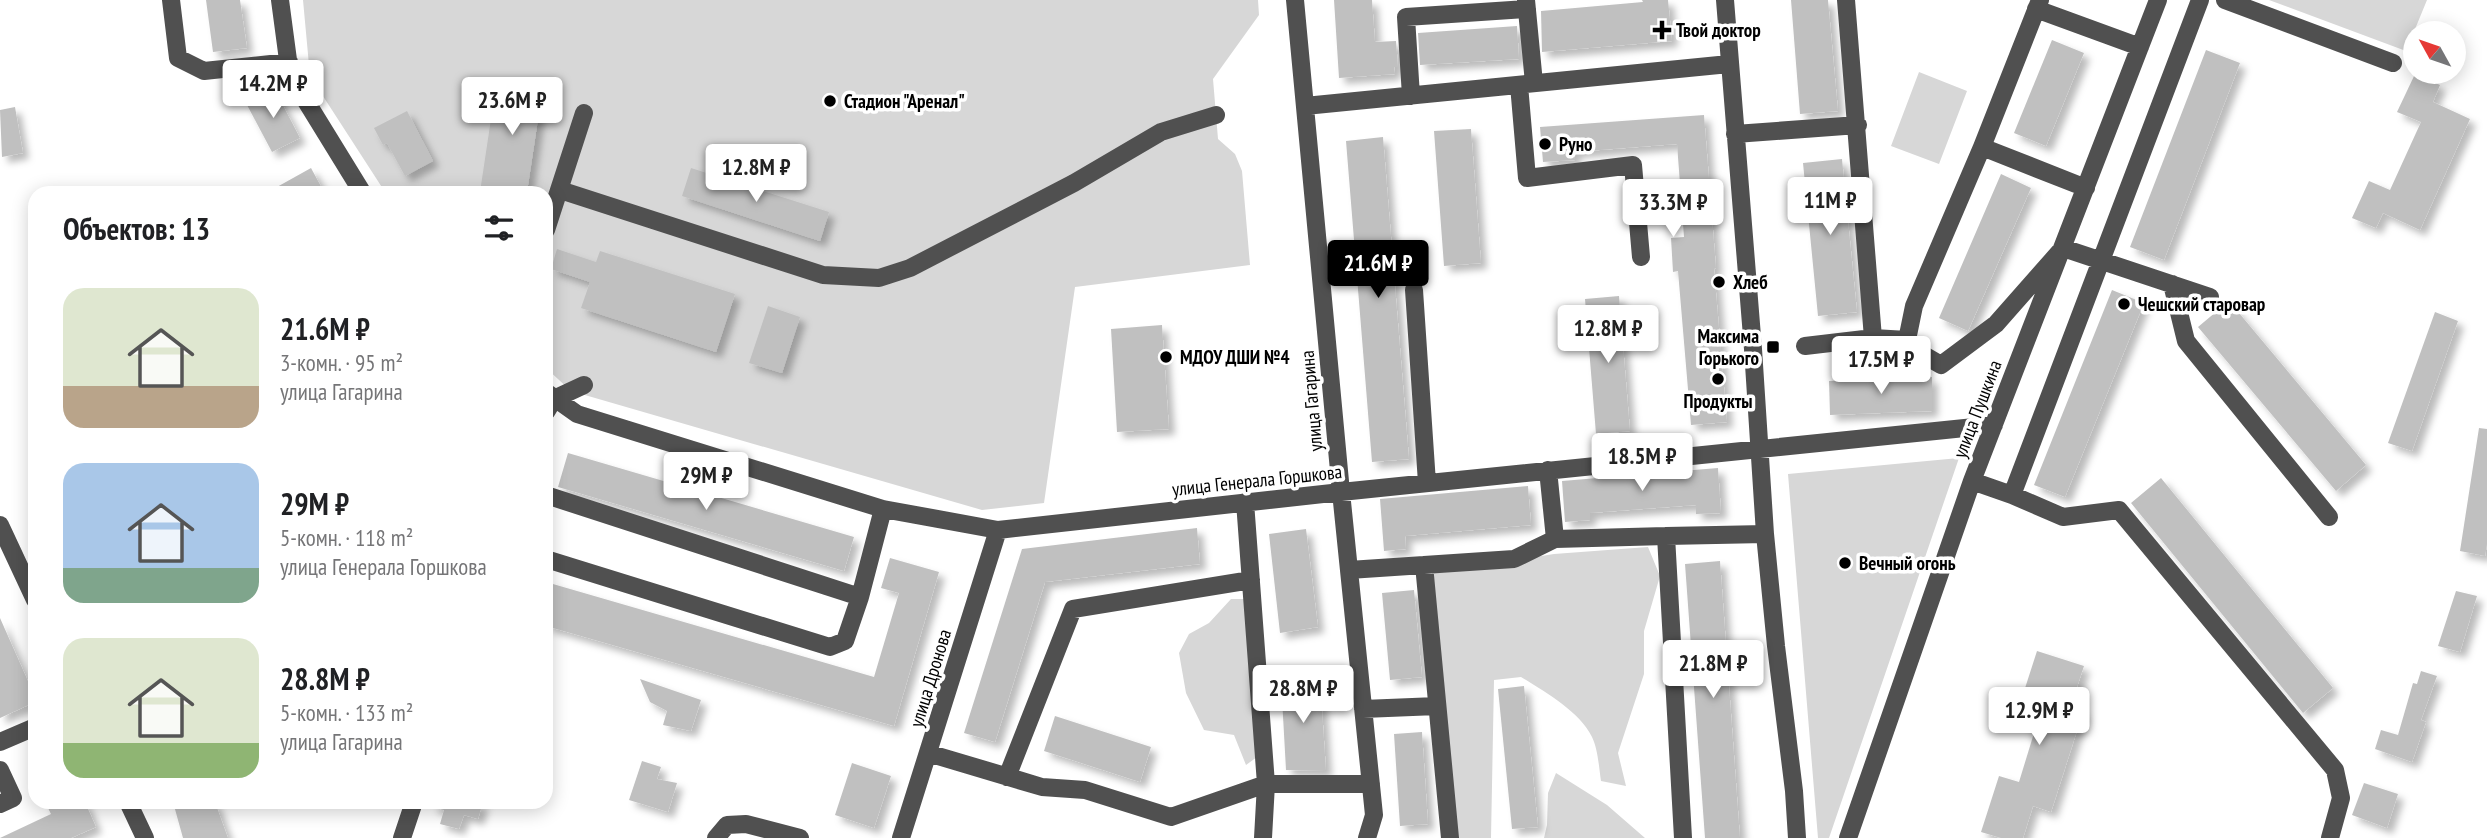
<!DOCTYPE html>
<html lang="ru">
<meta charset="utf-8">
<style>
:root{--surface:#fff;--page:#f2f2f2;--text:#202124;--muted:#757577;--accent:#000}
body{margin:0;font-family:"PT Sans Narrow",sans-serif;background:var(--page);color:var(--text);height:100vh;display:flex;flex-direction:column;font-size:26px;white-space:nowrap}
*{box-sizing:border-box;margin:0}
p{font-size:23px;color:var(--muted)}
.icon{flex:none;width:38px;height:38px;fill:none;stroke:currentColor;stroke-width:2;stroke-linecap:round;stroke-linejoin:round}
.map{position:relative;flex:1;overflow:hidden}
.sheet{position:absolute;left:28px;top:186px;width:525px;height:623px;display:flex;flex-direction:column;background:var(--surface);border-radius:21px;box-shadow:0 4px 18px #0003}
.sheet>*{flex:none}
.needle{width:46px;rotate:310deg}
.tools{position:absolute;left:2403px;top:21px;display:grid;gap:14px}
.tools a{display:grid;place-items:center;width:63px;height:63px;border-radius:50%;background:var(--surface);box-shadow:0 4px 18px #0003;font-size:35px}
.price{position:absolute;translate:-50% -60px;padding:0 16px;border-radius:7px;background:#fff;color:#222;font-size:23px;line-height:46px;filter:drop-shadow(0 2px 4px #0008)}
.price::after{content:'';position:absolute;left:50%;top:42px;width:21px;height:16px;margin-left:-10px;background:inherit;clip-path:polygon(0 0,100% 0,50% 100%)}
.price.on{background:var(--accent);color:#fff}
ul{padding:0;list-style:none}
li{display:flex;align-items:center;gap:21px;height:175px;padding:0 35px}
li span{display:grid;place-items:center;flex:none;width:196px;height:140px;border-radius:21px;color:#555}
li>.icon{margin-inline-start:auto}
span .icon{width:84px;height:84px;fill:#fffc;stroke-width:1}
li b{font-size:30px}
h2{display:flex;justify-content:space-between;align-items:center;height:84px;padding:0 35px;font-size:30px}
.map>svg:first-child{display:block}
.green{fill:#d7d7d7}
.building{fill:#c0c0c0;filter:url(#shadow)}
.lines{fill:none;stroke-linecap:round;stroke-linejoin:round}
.minor{stroke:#505050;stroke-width:18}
.poi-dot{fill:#000;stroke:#fff;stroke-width:2.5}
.labels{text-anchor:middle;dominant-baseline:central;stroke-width:7;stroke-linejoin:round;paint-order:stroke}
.poi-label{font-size:19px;font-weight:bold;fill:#000;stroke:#fff;text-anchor:start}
.street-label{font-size:19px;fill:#000;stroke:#fff}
</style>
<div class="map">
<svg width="2487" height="838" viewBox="0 0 2487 838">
<defs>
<filter id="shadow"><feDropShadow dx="6" dy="6" stdDeviation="3.5" flood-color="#0004"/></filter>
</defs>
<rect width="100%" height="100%" fill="#fff"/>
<path class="green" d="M 303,0 L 1258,0 L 1259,15 L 1213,79 L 1218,139 L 1235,154 L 1242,171 L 1250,265 L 1075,287 L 1044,503 L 982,510 L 571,391 L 546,368 L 546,192 L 385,192 L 310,76 Z
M 2269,0 L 2427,0 L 2406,51 Z
M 1919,72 L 1967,91 L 1939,164 L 1891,146 Z
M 1959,458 L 1829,838 L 1818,838 L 1788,474 Z
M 1648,547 L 1660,576 L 1644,631 L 1644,674 L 1618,753 L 1626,786 L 1601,781 C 1599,768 1598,749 1592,737 C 1579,711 1545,692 1521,677 L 1494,680 L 1491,838 L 1455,838 L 1432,573 L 1554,554 Z
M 1231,599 L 1248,599 L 1257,757 L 1246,765 L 1234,735 L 1204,730 L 1186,693 L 1179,653 L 1189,634 L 1209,623 Z
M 1556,773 L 1607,805 L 1645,838 L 1544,838 L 1547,825 L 1548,793 Z"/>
<path class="building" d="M 206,0 L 240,0 L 247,48 L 213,52 Z
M 1334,0 L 1372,0 L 1375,42 L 1396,41 L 1398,67 L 1394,67 L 1395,74 L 1339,78 Z
M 1642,0 L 1668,0 L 1672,41 L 1542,52 L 1541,11 L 1643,2 Z
M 1791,0 L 1828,0 L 1838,111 L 1800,114 Z
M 1517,26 L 1519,59 L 1420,65 L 1418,33 Z
M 2052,40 L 2084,53 L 2046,146 L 2014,133 Z
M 2206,50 L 2240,63 L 2164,260 L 2130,247 Z
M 2415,74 L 2440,85 L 2433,102 L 2470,119 L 2420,230 L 2383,213 L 2376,228 L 2352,218 L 2369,181 L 2390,190 L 2421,122 L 2397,112 Z
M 497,79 L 543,86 L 527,192 L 480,192 Z
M 274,88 L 300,138 L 272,152 L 246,103 Z
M 15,107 L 23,153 L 2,157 L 0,110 Z
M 407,111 L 433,161 L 405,176 L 387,143 L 383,145 L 374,128 Z
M 1704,115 L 1716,268 L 1714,269 L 1727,422 L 1691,425 L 1678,271 L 1673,272 L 1671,238 L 1684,237 L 1677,144 L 1574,152 L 1575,160 L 1543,162 L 1540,127 Z
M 1471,129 L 1481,263 L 1444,266 L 1434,131 Z
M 1383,137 L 1409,459 L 1372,462 L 1346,141 Z
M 1842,159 L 1857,312 L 1818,316 L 1803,163 Z
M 311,168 L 324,192 L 268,192 Z
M 691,168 L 829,212 L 820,241 L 682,196 Z
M 2001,174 L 2031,188 L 1968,331 L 1939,318 Z
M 557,249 L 596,262 L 600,251 L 735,294 L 716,352 L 581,308 L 590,282 L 551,269 Z
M 2112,290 L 2144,303 L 2065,497 L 2034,485 Z
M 1619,296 L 1630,431 L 1596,434 L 1585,299 Z
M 2229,301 L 2366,465 L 2336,491 L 2198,327 Z
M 768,306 L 800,317 L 782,373 L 749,363 Z
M 2435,312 L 2458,321 L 2412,451 L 2388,443 Z
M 1162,325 L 1169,429 L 1117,432 L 1111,329 Z
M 1932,377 L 1932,411 L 1830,415 L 1829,381 Z
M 2479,428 L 2487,429 L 2487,544 L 2485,556 L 2460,551 Z
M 568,453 L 854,537 L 844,571 L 558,487 Z
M 1718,468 L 1721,513 L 1696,514 L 1696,505 L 1590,513 L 1590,520 L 1565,522 L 1562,481 Z
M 2161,478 L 2333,688 L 2303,713 L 2131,503 Z
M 1528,486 L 1531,525 L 1405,536 L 1406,549 L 1384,551 L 1380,499 Z
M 1197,528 L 1200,564 L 1045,582 L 995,742 L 964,733 L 1022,549 Z
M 1306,529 L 1318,627 L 1280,633 L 1269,534 Z
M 890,558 L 939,572 L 894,726 L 546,626 L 546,582 L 874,677 L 899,593 L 881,588 Z
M 1720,561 L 1740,838 L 1705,838 L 1685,564 Z
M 1414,590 L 1422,677 L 1390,680 L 1382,593 Z
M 2456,591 L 2477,596 L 2460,652 L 2438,646 Z
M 0,618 L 35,697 L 35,702 L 0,718 Z
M 2037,651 L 2084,666 L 2070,708 L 2083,712 L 2051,812 L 2033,806 L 2023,838 L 2001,838 L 1981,832 L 1999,776 L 2019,782 L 2038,720 L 2017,713 Z
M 2421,671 L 2437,676 L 2421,720 L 2426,722 L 2412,762 L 2375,749 L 2381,730 L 2398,735 L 2413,683 L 2417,684 Z
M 1320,678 L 1326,771 L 1286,770 L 1281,680 Z
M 640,679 L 701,700 L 691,731 L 663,725 L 667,711 L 650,702 Z
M 1524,686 L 1538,827 L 1512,829 L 1498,689 Z
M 1055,716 L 1151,747 L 1140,782 L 1044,751 Z
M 1422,732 L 1428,824 L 1400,826 L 1394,734 Z
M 642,761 L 661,767 L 657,779 L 677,783 L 668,812 L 629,800 Z
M 852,763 L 891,776 L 874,828 L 835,815 Z
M 2364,783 L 2398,794 L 2387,828 L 2352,815 Z
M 45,802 L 85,802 L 96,827 L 71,838 L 0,838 L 51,814 Z
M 173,802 L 215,802 L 228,838 L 183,838 Z
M 432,802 L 483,802 L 478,819 L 464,815 L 459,829 L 440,824 L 444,810 L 432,807 Z"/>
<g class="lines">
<path class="minor" d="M 171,0 L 178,58 L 204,71 L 289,62
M 280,0 L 290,75 L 362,192
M 1295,0 L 1341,492 L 1374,815 L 1367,838
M 1526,0 L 1534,83
M 1725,0 L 1753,349 L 1765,534 L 1776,646 L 1794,791 L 1797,838
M 1846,0 L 1873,338
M 2225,0 L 2393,63
M 2036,9 L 2140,47
M 1519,85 L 1527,178 L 1633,165 L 1641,257
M 1411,96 L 1406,17 L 1527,9
M 1305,106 L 1729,64
M 1735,134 L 1858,125
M 1982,147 L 2086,188
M 560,190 L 823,275 L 879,278 L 910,268 L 1074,183 L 1161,132 L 1216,115
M 546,230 L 584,113
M 2172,284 L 2186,341 L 2329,517
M 1414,290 L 1427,483
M 1907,340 L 1914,306 L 1982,147 L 2040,0
M 1805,346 L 1873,338 L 1907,340 L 1922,354 L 1941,365 L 1996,324 L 2063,248 L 2210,297
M 546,392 L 577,414 L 883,509 L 998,530 L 1341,492 L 1994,425
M 546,412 L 554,399 L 584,385
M 1548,470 L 1555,539 L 1666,536
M 1972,481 L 2012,495 L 2200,0
M 546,495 L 860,597 L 845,641 L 830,647 L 546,559
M 2012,495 L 2063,517 L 2119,510 L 2335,770 L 2341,798 L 2330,838
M 1245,502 L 1266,784 L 1263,838
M 0,525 L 35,600
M 1424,565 L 1450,838
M 1349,570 L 1514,559 L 1555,539
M 860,597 L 883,509
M 1363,709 L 1437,706
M 0,742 L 35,727
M 928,753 L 1042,787 L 1085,790 L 1171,817 L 1266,784 L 1371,784
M 0,770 L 13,798 L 0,804
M 1007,777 L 1073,609 L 1251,580
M 128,802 L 145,838
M 402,838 L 414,802
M 716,838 L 727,825 L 746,824 L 800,838
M 901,838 L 998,530
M 1683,838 L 1666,536 L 1765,534
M 1848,838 L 1972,481 L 2158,0"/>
</g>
<g class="poi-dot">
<path d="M1658.5 19.5h7v7h7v7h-7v7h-7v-7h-7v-7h7z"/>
<circle cx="830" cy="101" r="7"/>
<circle cx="1545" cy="144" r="7"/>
<circle cx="1719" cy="282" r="7"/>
<circle cx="2124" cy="304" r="7"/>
<rect x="1766" y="340" width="14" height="14" rx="3.5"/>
<circle cx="1166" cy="357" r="7"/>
<circle cx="1718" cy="379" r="7"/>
<circle cx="1845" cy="563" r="7"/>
</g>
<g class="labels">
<g class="poi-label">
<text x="1676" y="30">Твой доктор</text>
<text x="844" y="101">Стадион "Аренал"</text>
<text x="1559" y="144">Руно</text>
<text x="1733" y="282">Хлеб</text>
<text x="2138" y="304">Чешский старовар</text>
<text x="1759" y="336" text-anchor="end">Максима<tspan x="1759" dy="22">Горького</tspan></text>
<text x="1180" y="357">МДОУ ДШИ №4</text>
<text x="1718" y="401" text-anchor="middle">Продукты</text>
<text x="1859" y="563">Вечный огонь</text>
</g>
<g class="street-label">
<text transform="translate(1311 401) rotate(-95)">улица Гагарина</text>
<text transform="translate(1977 409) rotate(-69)">улица Пушкина</text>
<text transform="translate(1257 480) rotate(-6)">улица Генерала Горшкова</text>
<text transform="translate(930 678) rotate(-73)">улица Дронова</text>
</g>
</g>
</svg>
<div class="tools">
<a><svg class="needle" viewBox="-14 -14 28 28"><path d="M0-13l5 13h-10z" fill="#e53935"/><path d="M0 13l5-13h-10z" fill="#757577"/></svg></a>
</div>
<b class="price" style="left:273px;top:120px">14.2M ₽</b>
<b class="price" style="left:512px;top:137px">23.6M ₽</b>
<b class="price" style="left:756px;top:204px">12.8M ₽</b>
<b class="price" style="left:1830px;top:237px">11M ₽</b>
<b class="price" style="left:1673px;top:239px">33.3M ₽</b>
<b class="price on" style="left:1378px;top:300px">21.6M ₽</b>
<b class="price" style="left:1608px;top:365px">12.8M ₽</b>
<b class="price" style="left:1881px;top:396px">17.5M ₽</b>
<b class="price" style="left:1642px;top:493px">18.5M ₽</b>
<b class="price" style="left:706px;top:512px">29M ₽</b>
<b class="price" style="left:1713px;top:700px">21.8M ₽</b>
<b class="price" style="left:1303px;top:725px">28.8M ₽</b>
<b class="price" style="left:2039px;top:747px">12.9M ₽</b>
<section class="sheet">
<h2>Объектов: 13<svg class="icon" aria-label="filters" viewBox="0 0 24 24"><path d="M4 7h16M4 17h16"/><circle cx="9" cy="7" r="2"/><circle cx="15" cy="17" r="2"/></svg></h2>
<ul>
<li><span style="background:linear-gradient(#dfe7d0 70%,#b9a48a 0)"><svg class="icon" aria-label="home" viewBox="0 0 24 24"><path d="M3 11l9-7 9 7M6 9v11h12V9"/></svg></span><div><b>21.6M ₽</b><p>3-комн. · 95 m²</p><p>улица Гагарина</p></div></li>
<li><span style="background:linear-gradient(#a9c7e8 75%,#7fa58c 0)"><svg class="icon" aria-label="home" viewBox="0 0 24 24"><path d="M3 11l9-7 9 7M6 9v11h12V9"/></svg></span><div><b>29M ₽</b><p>5-комн. · 118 m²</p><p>улица Генерала Горшкова</p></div></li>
<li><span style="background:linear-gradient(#dfe7d0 75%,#8fb573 0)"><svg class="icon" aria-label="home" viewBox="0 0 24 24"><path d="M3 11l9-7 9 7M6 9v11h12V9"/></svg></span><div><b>28.8M ₽</b><p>5-комн. · 133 m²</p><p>улица Гагарина</p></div></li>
</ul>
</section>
</div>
